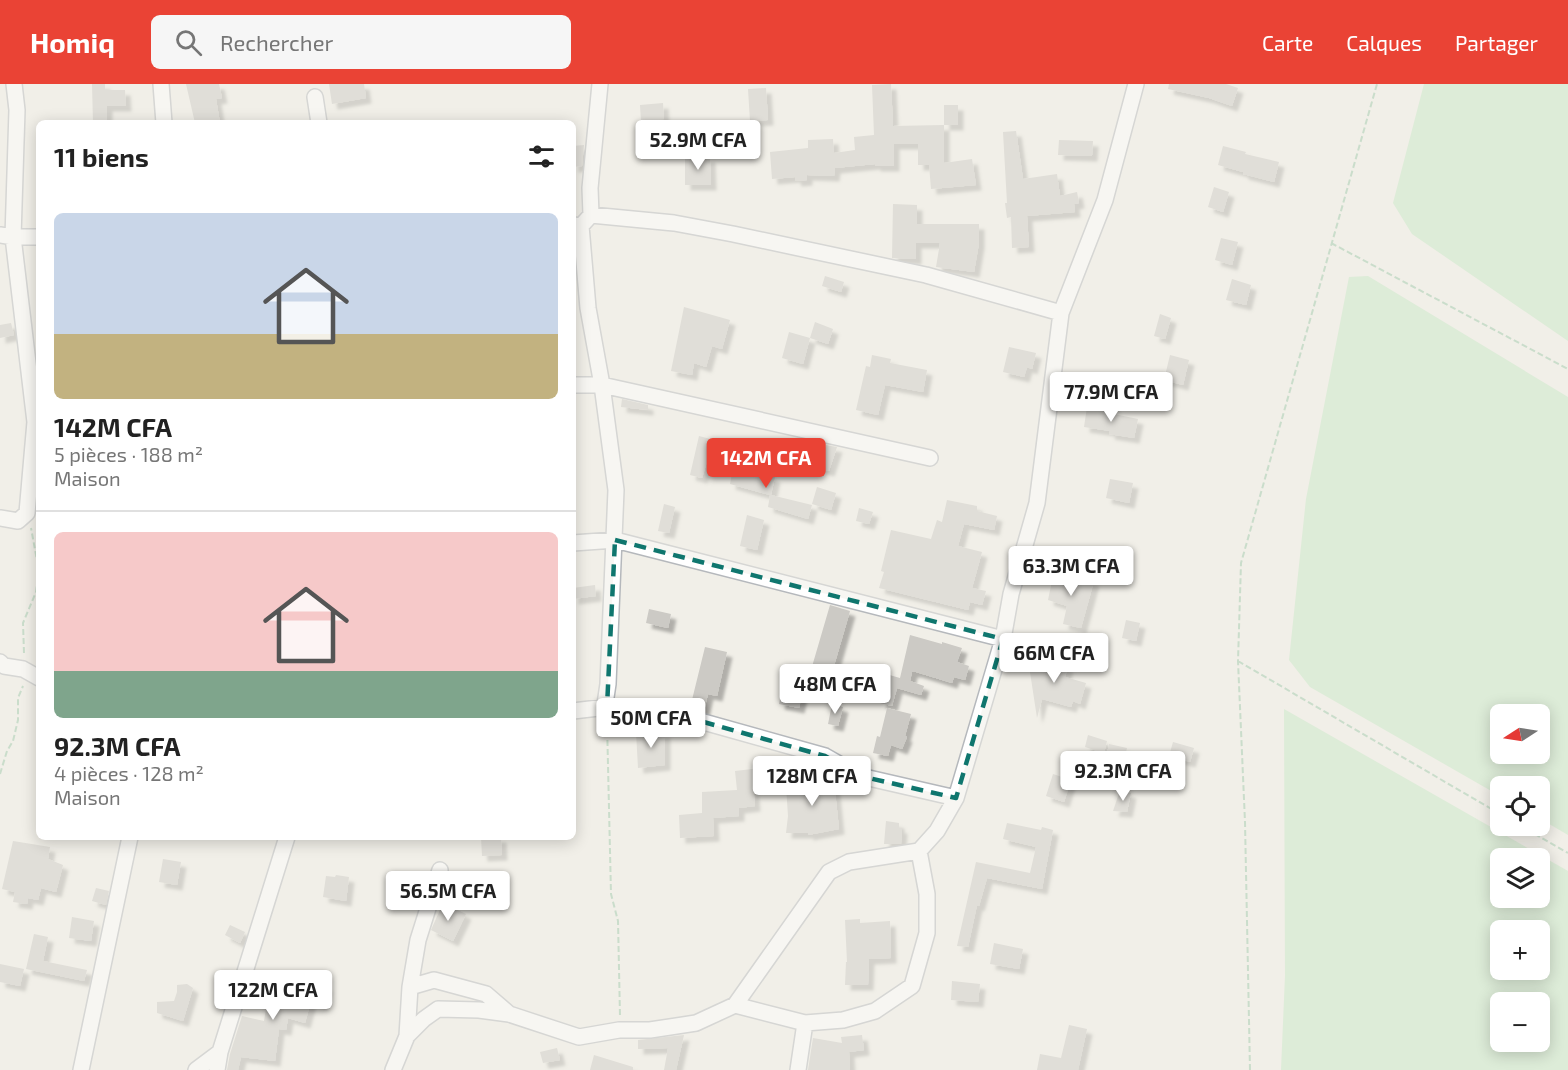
<!DOCTYPE html>
<html lang="fr">
<meta charset="utf-8">
<style>
:root{--surface:#fff;--page:#f6f6f6;--text:#222;--muted:#767676;--line:#e0e0e0;--accent:#ea4335}
body{margin:0;font-family:"Exo 2",sans-serif;background:var(--page);color:var(--text);height:100vh;display:flex;flex-direction:column;font-size:22px;white-space:nowrap}
*{box-sizing:border-box;margin:0}
p{font-size:20px;color:var(--muted)}
.icon{flex:none;width:33px;height:33px;fill:none;stroke:currentColor;stroke-width:2;stroke-linecap:round;stroke-linejoin:round}
.map{position:relative;flex:1;overflow:hidden}
.panel{position:absolute;left:36px;top:36px;width:540px;height:720px;display:flex;flex-direction:column;background:var(--surface);border-radius:9px;box-shadow:0 3px 15px #0003}
.panel>*{flex:none}
.needle{width:39px;rotate:258deg}
.controls{position:absolute;left:1490px;top:620px;display:grid;gap:12px}
.controls a{display:grid;place-items:center;width:60px;height:60px;border-radius:9px;background:var(--surface);box-shadow:0 3px 15px #0003;font-size:30px}
.price{position:absolute;translate:-50% -51px;padding:0 14px;border-radius:6px;background:#fff;color:#222;font-size:20px;line-height:39px;filter:drop-shadow(0 2px 3px #0008)}
.price::after{content:'';position:absolute;left:50%;top:36px;width:18px;height:14px;margin-left:-9px;background:inherit;clip-path:polygon(0 0,100% 0,50% 100%)}
.price.active{background:var(--accent);color:#fff}
ul{padding:0;list-style:none}
li{display:grid;align-content:center;gap:12px;height:318px;padding:0 18px}
li+li{border-top:2px solid var(--line)}
li span{display:grid;place-items:center;height:186px;border-radius:9px;color:#555}
li>.icon{margin-inline-start:auto}
span .icon{width:108px;height:108px;fill:#fffc;stroke-width:1}
li b{font-size:26px}
h2{display:flex;justify-content:space-between;align-items:center;height:72px;padding:0 18px;font-size:26px}
header{display:flex;align-items:center;gap:36px;box-sizing:border-box;height:84px;padding:0 30px;background:var(--accent);color:#fff}
header strong{font-size:28px}
nav{display:flex;gap:33px;margin-inline-start:auto;font-size:21px}
.search{width:420px;height:54px;background:var(--page);display:flex;align-items:center;gap:15px;box-sizing:border-box;padding:0 21px;border-radius:9px;color:var(--muted);font-size:22px}
.map>svg:first-child{display:block}
.green{fill:#c5e8c5;fill-rule:evenodd}
.building{fill:#cccac5;filter:url(#shadow)}
.lines{fill:none;stroke-linecap:round;stroke-linejoin:round}
.minor-casing{stroke:#b5b8bc;stroke-width:18}
.path{stroke:#9cc7a9;stroke-width:2;stroke-dasharray:6 3;stroke-linecap:butt}
.minor{stroke:#fff;stroke-width:15}
.marked{fill:none;stroke:#0f766e;stroke-width:4.5;stroke-dasharray:12 8;stroke-linejoin:round}
</style>
<header>
<strong>Homiq</strong>
<div class="search"><svg class="icon" aria-label="search" viewBox="0 0 24 24"><circle cx="10" cy="10" r="6"/><path d="M15 15l6 6"/></svg>Rechercher</div>
<nav><a>Carte</a><a>Calques</a><a>Partager</a></nav>
</header>
<div class="map">
<svg width="1568" height="986" viewBox="0 0 1568 986">
<defs>
<filter id="shadow"><feDropShadow dx="5.5" dy="5.5" stdDeviation="1.5" flood-color="#0004"/></filter>
</defs>
<rect width="100%" height="100%" fill="#f1efe8"/>
<path class="green" d="M 1424,0 L 1568,0 L 1568,257 L 1412,150 L 1393,119 Z
M 1368,192 L 1568,313 L 1568,751 L 1539,734 L 1539,702 L 1500,702 L 1500,712 L 1310,603 L 1289,576 L 1306,415 L 1349,193 ZM 1500,630 L 1539,630 L 1539,669 L 1500,669 Z
M 1284,625 L 1568,787 L 1568,986 L 1281,986 L 1285,892 ZM 1500,774 L 1539,774 L 1539,813 L 1500,813 ZM 1500,846 L 1539,846 L 1539,885 L 1500,885 ZM 1500,918 L 1539,918 L 1539,957 L 1500,957 Z"/>
<path class="building" d="M 92,0 L 105,0 L 105,6 L 125,6 L 126,22 L 107,22 L 107,39 L 93,39 Z
M 186,0 L 219,0 L 222,14 L 216,15 L 220,39 L 195,39 Z
M 329,0 L 364,0 L 366,14 L 332,20 Z
M 891,0 L 893,42 L 944,41 L 944,21 L 958,21 L 958,41 L 944,41 L 944,79 L 972,75 L 976,101 L 931,105 L 929,81 L 918,81 L 918,60 L 894,60 L 894,82 L 875,82 L 875,80 L 835,84 L 834,92 L 807,91 L 807,96 L 796,97 L 795,93 L 772,95 L 770,68 L 808,64 L 808,56 L 833,55 L 834,69 L 855,66 L 854,53 L 874,51 L 872,1 Z
M 1169,0 L 1226,0 L 1238,4 L 1232,22 L 1209,14 L 1168,5 Z
M 766,4 L 768,36 L 750,37 L 748,5 Z
M 663,19 L 664,35 L 641,37 L 640,21 Z
M 1016,47 L 1023,95 L 1057,90 L 1060,112 L 1077,108 L 1079,119 L 1074,120 L 1075,128 L 1027,132 L 1029,163 L 1012,164 L 1011,133 L 1007,134 L 1005,119 L 1007,119 L 1003,48 Z
M 1059,56 L 1093,57 L 1092,72 L 1058,71 Z
M 584,61 L 582,82 L 573,83 L 573,62 Z
M 1223,62 L 1246,68 L 1245,70 L 1279,78 L 1274,98 L 1243,90 L 1243,88 L 1218,81 Z
M 685,73 L 710,73 L 711,101 L 685,101 Z
M 1214,103 L 1229,108 L 1223,128 L 1208,123 Z
M 893,120 L 917,121 L 917,140 L 979,140 L 979,159 L 974,188 L 936,183 L 940,159 L 916,159 L 916,175 L 892,174 Z
M 1221,154 L 1238,158 L 1232,181 L 1215,176 Z
M 825,192 L 844,198 L 841,208 L 822,202 Z
M 1232,195 L 1251,201 L 1246,221 L 1226,216 Z
M 684,223 L 730,236 L 722,265 L 712,262 L 706,283 L 694,279 L 692,291 L 671,287 Z
M 1160,230 L 1171,234 L 1165,255 L 1154,252 Z
M 815,238 L 833,245 L 828,260 L 810,254 Z
M 11,239 L 14,251 L 0,254 L 0,241 Z
M 789,248 L 810,254 L 803,280 L 782,274 Z
M 1009,263 L 1036,269 L 1032,285 L 1027,283 L 1024,293 L 1003,288 Z
M 872,271 L 891,275 L 890,279 L 927,286 L 923,308 L 885,301 L 878,331 L 856,326 L 866,282 L 870,283 Z
M 1170,271 L 1189,276 L 1183,301 L 1164,296 Z
M 622,315 L 648,321 L 648,326 L 621,323 Z
M 1087,323 L 1109,326 L 1109,329 L 1138,335 L 1134,354 L 1109,350 L 1110,347 L 1084,343 Z
M 699,352 L 718,357 L 714,375 L 708,374 L 702,394 L 690,391 Z
M 826,361 L 837,363 L 829,387 L 819,384 Z
M 735,374 L 748,377 L 747,385 L 775,393 L 771,411 L 812,421 L 808,435 L 768,423 L 770,411 L 730,400 Z
M 1110,395 L 1133,399 L 1129,419 L 1106,414 Z
M 817,403 L 836,409 L 831,426 L 812,420 Z
M 947,416 L 977,422 L 977,427 L 997,432 L 994,446 L 964,440 L 958,462 L 982,468 L 972,504 L 986,507 L 982,521 L 970,518 L 968,526 L 879,504 L 884,488 L 881,487 L 891,446 L 931,455 L 937,436 L 942,438 Z
M 664,420 L 675,423 L 669,449 L 658,447 Z
M 859,424 L 873,428 L 869,440 L 856,437 Z
M 747,431 L 764,436 L 757,466 L 740,462 Z
M 1054,487 L 1094,497 L 1081,544 L 1063,540 L 1067,522 L 1048,516 Z
M 595,501 L 596,512 L 573,515 L 573,504 Z
M 830,521 L 850,527 L 831,592 L 811,586 Z
M 649,525 L 671,530 L 668,544 L 646,539 Z
M 1126,536 L 1140,539 L 1136,557 L 1122,554 Z
M 910,551 L 942,560 L 942,558 L 962,564 L 957,578 L 969,582 L 965,596 L 954,593 L 952,599 L 916,588 L 912,588 L 910,597 L 924,602 L 921,611 L 897,604 L 892,622 L 880,619 L 884,604 L 854,595 L 858,582 L 900,594 Z
M 705,563 L 727,568 L 717,612 L 708,610 L 704,627 L 690,624 Z
M 1035,574 L 1068,583 L 1065,593 L 1086,599 L 1080,620 L 1073,617 L 1071,623 L 1042,615 L 1037,634 L 1028,575 Z
M 787,584 L 807,588 L 799,624 L 779,620 Z
M 832,620 L 843,623 L 838,642 L 828,640 Z
M 887,624 L 911,630 L 905,652 L 907,653 L 902,665 L 891,661 L 888,672 L 873,669 L 877,652 L 880,653 Z
M 636,648 L 665,648 L 665,681 L 638,684 Z
M 1088,651 L 1107,657 L 1104,669 L 1085,663 Z
M 1173,658 L 1194,664 L 1190,678 L 1169,672 Z
M 1109,660 L 1127,664 L 1123,682 L 1105,678 Z
M 761,684 L 762,700 L 753,700 L 755,722 L 739,724 L 739,732 L 713,734 L 714,752 L 680,754 L 679,731 L 702,729 L 702,708 L 737,706 L 735,687 Z
M 1053,690 L 1071,696 L 1064,718 L 1046,712 Z
M 825,693 L 825,698 L 834,697 L 839,745 L 808,751 L 808,749 L 786,749 L 788,732 L 786,702 L 803,701 L 803,695 Z
M 1120,706 L 1131,709 L 1127,728 L 1113,727 Z
M 886,737 L 899,739 L 899,744 L 902,744 L 901,760 L 884,760 Z
M 1007,739 L 1041,746 L 1042,743 L 1053,746 L 1042,805 L 987,794 L 979,822 L 977,821 L 968,863 L 957,862 L 976,778 L 1030,789 L 1036,763 L 1003,755 Z
M 481,753 L 501,753 L 502,771 L 482,772 Z
M 13,757 L 50,763 L 48,775 L 63,781 L 56,808 L 41,804 L 38,816 L 28,814 L 27,820 L 13,818 L 15,808 L 2,805 Z
M 163,775 L 181,778 L 177,801 L 159,798 Z
M 336,791 L 349,793 L 346,817 L 323,813 L 326,792 L 335,793 Z
M 96,804 L 109,807 L 106,821 L 92,817 Z
M 443,819 L 466,830 L 453,857 L 431,846 Z
M 72,833 L 94,837 L 91,857 L 69,854 Z
M 860,835 L 860,839 L 890,837 L 891,874 L 869,875 L 868,901 L 845,901 L 846,878 L 847,878 L 845,836 Z
M 230,841 L 245,848 L 240,859 L 225,851 Z
M 34,850 L 48,853 L 43,877 L 87,886 L 84,897 L 26,885 Z
M 994,859 L 1023,865 L 1019,885 L 990,880 Z
M 0,880 L 24,885 L 20,902 L 0,898 Z
M 267,896 L 312,903 L 313,899 L 327,903 L 322,921 L 311,917 L 305,939 L 288,934 L 286,946 L 279,945 L 275,977 L 241,973 L 238,986 L 227,986 L 230,970 L 242,932 L 264,937 L 268,913 L 264,913 Z
M 952,897 L 980,900 L 978,918 L 951,916 Z
M 187,900 L 193,904 L 183,937 L 157,929 L 157,918 L 174,917 L 177,908 L 177,901 Z
M 1069,941 L 1087,945 L 1078,986 L 1037,986 L 1040,970 L 1061,974 Z
M 684,951 L 676,986 L 664,986 L 668,964 L 638,965 L 638,956 Z
M 862,951 L 864,966 L 849,968 L 850,986 L 808,986 L 813,954 L 842,959 L 841,953 Z
M 557,964 L 560,976 L 543,979 L 540,968 Z
M 594,971 L 633,983 L 633,986 L 590,986 Z"/>
<g class="lines">
<defs>
<path id="minor" d="M 161,0 L 164,39
M 315,13 L 319,39
M 591,131 L 590,104 L 600,0
M 573,141 L 581,142 L 591,131 L 674,139 L 733,150 L 926,191 L 1061,229
M 0,151 L 13,153 L 39,153
M 573,301 L 602,301 L 930,374
M 0,434 L 18,437 L 27,429 L 35,338 L 13,153 L 17,26 L 14,0
M 573,459 L 615,456 L 1003,555
M 0,578 L 4,582 L 23,585 L 39,594
M 607,623 L 668,628 L 825,672 L 860,692 L 956,714
M 573,627 L 607,623 L 605,620 L 608,600 L 616,406 L 602,301 L 588,224 L 581,142
M 410,903 L 434,896 L 486,910 L 508,929
M 735,921 L 805,939 L 798,986
M 805,939 L 843,936 L 875,927 L 912,902 L 927,849 L 927,810 L 919,767
M 407,952 L 410,903 L 418,856 L 440,786
M 81,986 L 130,753
M 196,986 L 220,968
M 217,986 L 220,968 L 287,753
M 393,986 L 407,952 L 424,935 L 438,925 L 479,926 L 509,930 L 579,953 L 619,946 L 650,946 L 696,939 L 735,921 L 829,788 L 849,778 L 919,767 L 937,747 L 956,714 L 1003,555 L 1011,510 L 1037,419 L 1061,229 L 1105,116 L 1136,0"/>
</defs>
<use href="#minor" class="minor-casing"/>
<path class="path" d="M 1331,159 L 1568,285
M 24,569 L 23,539 L 36,508 L 39,487 L 31,444
M 1238,577 L 1500,730
M 607,638 L 611,810 L 618,837 L 620,932
M 0,690 L 7,667 L 13,657 L 18,636 L 18,614 L 23,602
M 1519,741 L 1568,769
M 1250,986 L 1245,738 L 1238,577 L 1241,479 L 1377,0"/>
<use href="#minor" class="minor"/>
</g>
<path d="M0 0H1568V986H0ZM 615,456 L 1003,555 L 956,714 L 860,692 L 825,672 L 668,628 L 607,623 Z" fill="#f1efe8" fill-opacity=".55" fill-rule="evenodd"/>
<path class="marked" d="M 615,456 L 1003,555 L 956,714 L 860,692 L 825,672 L 668,628 L 607,623 Z"/>
</svg>
<div class="controls">
<a><svg class="needle" viewBox="-14 -14 28 28"><path d="M0-13l5 13h-10z" fill="#e53935"/><path d="M0 13l5-13h-10z" fill="#767676"/></svg></a>
<a><svg class="icon" aria-label="locate" viewBox="0 0 24 24"><circle cx="12" cy="12" r="6"/><path d="M12 2v4M12 18v4M2 12h4M18 12h4"/></svg></a>
<a><svg class="icon" aria-label="layers" viewBox="0 0 24 24"><path d="M12 4l9 5-9 5-9-5zM3 14l9 5 9-5"/></svg></a>
<a>+</a>
<a>−</a>
</div>
<b class="price" style="left:698px;top:87px">52.9M CFA</b>
<b class="price" style="left:1111px;top:339px">77.9M CFA</b>
<b class="price active" style="left:766px;top:405px">142M CFA</b>
<b class="price" style="left:1071px;top:513px">63.3M CFA</b>
<b class="price" style="left:1054px;top:600px">66M CFA</b>
<b class="price" style="left:835px;top:631px">48M CFA</b>
<b class="price" style="left:651px;top:665px">50M CFA</b>
<b class="price" style="left:1123px;top:718px">92.3M CFA</b>
<b class="price" style="left:812px;top:723px">128M CFA</b>
<b class="price" style="left:448px;top:838px">56.5M CFA</b>
<b class="price" style="left:273px;top:937px">122M CFA</b>
<section class="panel">
<h2>11 biens<svg class="icon" aria-label="filters" viewBox="0 0 24 24"><path d="M4 7h16M4 17h16"/><circle cx="9" cy="7" r="2"/><circle cx="15" cy="17" r="2"/></svg></h2>
<ul>
<li><span style="background:linear-gradient(#c9d6e8 65%,#c2b280 0)"><svg class="icon" aria-label="home" viewBox="0 0 24 24"><path d="M3 11l9-7 9 7M6 9v11h12V9"/></svg></span><div><b>142M CFA</b><p>5 pièces · 188 m²</p><p>Maison</p></div></li>
<li><span style="background:linear-gradient(#f6c9c9 75%,#7fa58c 0)"><svg class="icon" aria-label="home" viewBox="0 0 24 24"><path d="M3 11l9-7 9 7M6 9v11h12V9"/></svg></span><div><b>92.3M CFA</b><p>4 pièces · 128 m²</p><p>Maison</p></div></li>
</ul>
</section>
</div>
